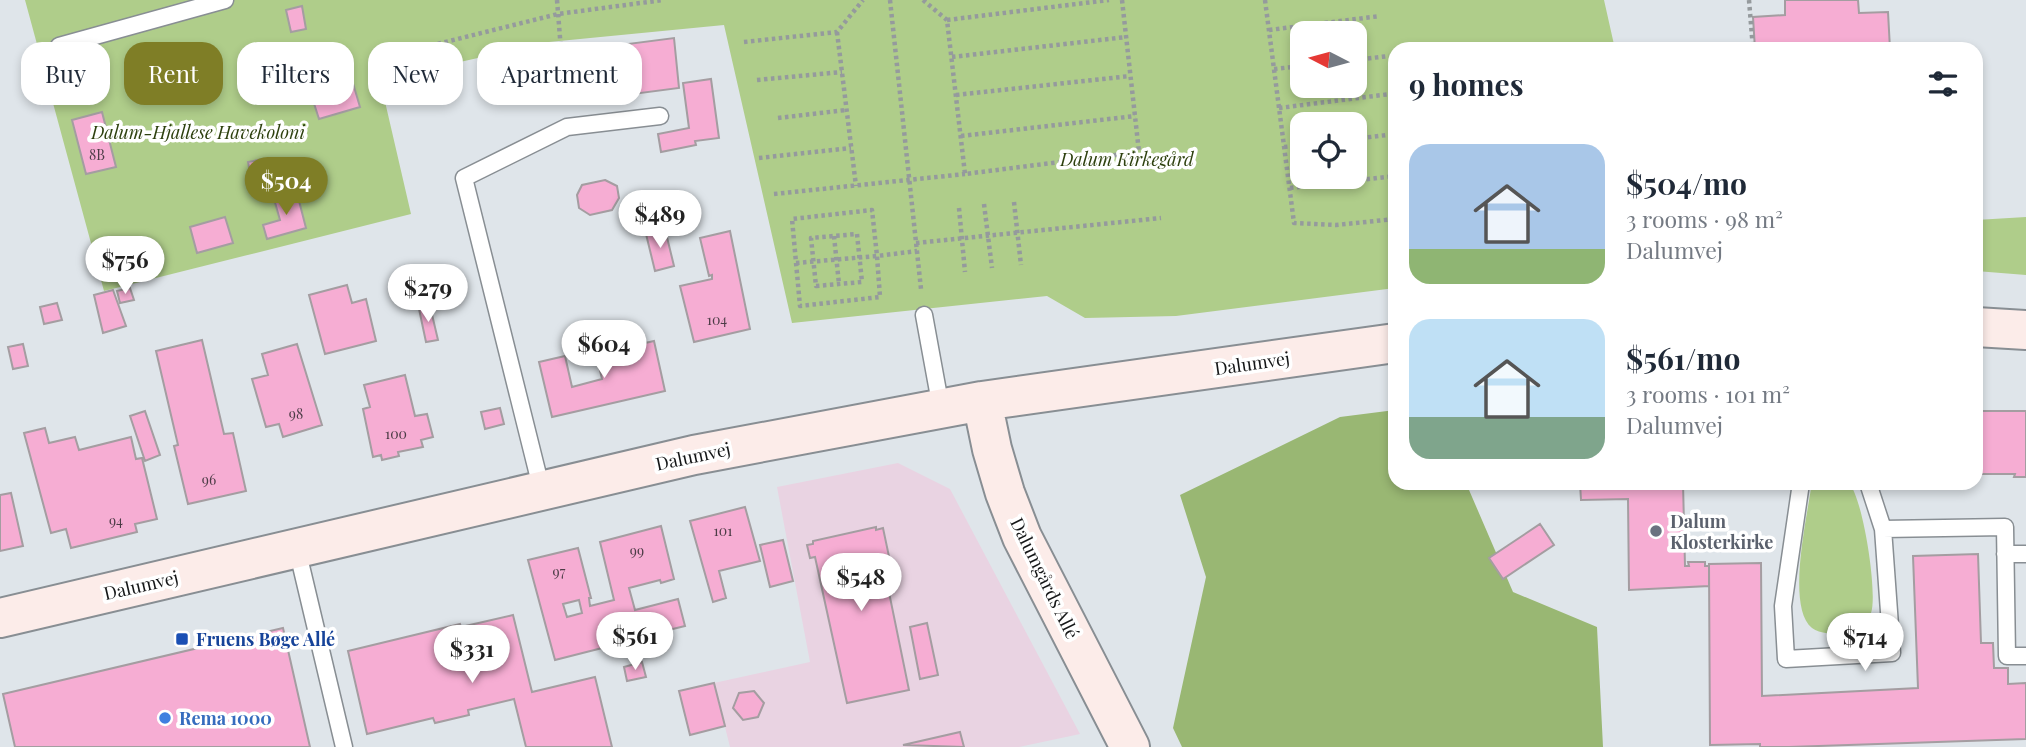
<!DOCTYPE html>
<meta charset="utf-8">
<style>
:root{--surface:#fff;--page:#f2f2f3;--text:#1f2937;--muted:#747a83;--accent:#7f7e26}
body{margin:0;font-family:"Playfair Display",serif;background:var(--page);color:var(--text);height:100vh;display:flex;flex-direction:column;font-size:26px;white-space:nowrap}
*{box-sizing:border-box;margin:0}
p{font-size:23px;color:var(--muted)}
.icon{flex:none;width:38px;height:38px;fill:none;stroke:currentColor;stroke-width:2;stroke-linecap:round;stroke-linejoin:round}
.map{position:relative;flex:1;overflow:hidden}
.drawer{position:absolute;left:1388px;top:42px;width:595px;height:448px;display:flex;flex-direction:column;background:var(--surface);border-radius:21px;box-shadow:0 4px 10px #0003}
.drawer>*{flex:none}
.hud{position:absolute;left:21px;top:42px;width:665px;height:63px;display:flex;gap:14px}
.needle{width:46px;rotate:276deg}
.fabs{position:absolute;left:1290px;top:21px;display:grid;gap:14px}
.fabs a{display:grid;place-items:center;width:77px;height:77px;border-radius:14px;background:var(--surface);box-shadow:0 4px 10px #0003;font-size:35px}
.price{position:absolute;translate:-50% -60px;padding:0 16px;border-radius:24px;background:#fff;color:#222;font-size:23px;line-height:46px;filter:drop-shadow(0 2px 4px #0008)}
.price::after{content:'';position:absolute;left:50%;top:42px;width:21px;height:16px;margin-left:-10px;background:inherit;clip-path:polygon(0 0,100% 0,50% 100%)}
.price.active{background:var(--accent);color:#fff}
ul{padding:0;list-style:none}
li{display:flex;align-items:center;gap:21px;height:175px;padding:0 21px}
li span{display:grid;place-items:center;flex:none;width:196px;height:140px;border-radius:21px;color:#555}
li>.icon{margin-inline-start:auto}
span .icon{width:84px;height:84px;fill:#fffc;stroke-width:1}
li b{font-size:30px}
h2{display:flex;justify-content:space-between;align-items:center;height:84px;padding:0 21px;font-size:30px}
.tag{padding:0 24px;border-radius:21px;background:var(--surface);box-shadow:0 4px 10px #0003;font-size:24px;line-height:63px}
.tag.active{background:var(--accent);color:#fff}
.map>svg:first-child{display:block}
.education{fill:#e9d3e2}
.green{fill:#afcd8a;fill-rule:evenodd}
.forest{fill:#99b773}
.building{fill:#f6add3;stroke:#a49da1;stroke-width:2;fill-rule:evenodd}
.lines{fill:none;stroke-linecap:round;stroke-linejoin:round}
.lane-casing{stroke:#888e93;stroke-width:19}
.secondary-casing{stroke:#888e93;stroke-width:42}
.path{stroke:#959a9d;stroke-width:4.5;stroke-dasharray:3.5 3.5;stroke-linecap:butt}
.lane{stroke:#fff;stroke-width:16}
.secondary{stroke:#fcece9;stroke-width:38}
.worship-dot{fill:#6b7280;stroke:#fff;stroke-width:2.5}
.transit-dot{fill:#1a4fb4;stroke:#fff;stroke-width:2.5}
.shop-dot{fill:#3f7fe0;stroke:#fff;stroke-width:2.5}
.labels{text-anchor:middle;dominant-baseline:central;stroke-width:7;stroke-linejoin:round;paint-order:stroke}
.number-label{font-size:14px;fill:#4c3c46}
.park-label{font-size:18px;font-style:italic;fill:#2e410f;stroke:#fff}
.street-label{font-size:18px;fill:#141617;stroke:#fff}
.worship-label{font-size:18px;font-weight:bold;fill:#5b616d;stroke:#fff;text-anchor:start}
.transit-label{font-size:18px;font-weight:bold;fill:#164399;stroke:#fff;text-anchor:start}
.shop-label{font-size:18px;font-weight:bold;fill:#366cbe;stroke:#fff;text-anchor:start}
</style>
<div class="map">
<svg width="2026" height="747" viewBox="0 0 2026 747">
<rect width="100%" height="100%" fill="#dfe5ea"/>
<path class="education" d="M 898,463 L 950,489 L 1080,734 L 1019,747 L 730,747 L 714,683 L 810,662 L 777,487 Z"/>
<path class="green" d="M 25,0 L 1604,0 L 1615,49 L 1395,49 L 1395,288 L 1176,316 L 1085,318 L 1047,296 L 792,323 L 724,25 L 549,42 L 380,80 L 411,214 L 104,291 ZM 1302,33 L 1354,33 L 1354,86 L 1302,86 ZM 1302,124 L 1354,124 L 1354,177 L 1302,177 Z
M 2026,217 L 2026,275 L 1976,271 L 1976,220 Z
M 1815,483 L 1849,483 C 1863,498 1878,594 1871,613 C 1868,624 1855,633 1843,634 C 1834,634 1820,634 1812,628 C 1786,607 1807,518 1811,488 Z"/>
<path class="forest" d="M 1395,410 L 1395,483 L 1466,483 L 1513,592 L 1597,627 L 1603,747 L 1182,747 L 1173,728 L 1206,577 L 1180,495 L 1340,417 Z"/>
<path class="building" d="M 1785,0 L 1858,0 L 1859,13 L 1888,12 L 1890,49 L 1755,49 L 1753,17 L 1785,15 Z
M 302,6 L 306,29 L 291,32 L 286,10 Z
M 674,38 L 679,88 L 595,99 L 589,49 Z
M 347,63 L 360,107 L 319,119 L 310,91 L 331,85 L 326,69 Z
M 711,79 L 719,138 L 695,141 L 696,145 L 661,152 L 658,134 L 689,128 L 683,83 Z
M 102,112 L 116,167 L 86,174 L 72,120 Z
M 263,159 L 266,176 L 251,178 L 248,162 Z
M 605,180 L 617,186 L 619,198 L 612,210 L 590,215 L 579,208 L 577,195 L 582,185 Z
M 297,193 L 306,228 L 267,239 L 263,225 L 280,220 L 274,199 Z
M 225,217 L 233,243 L 197,253 L 190,227 Z
M 665,229 L 674,266 L 655,271 L 646,234 Z
M 730,231 L 750,329 L 694,342 L 680,286 L 712,279 L 712,275 L 709,276 L 700,238 Z
M 124,257 L 127,266 L 114,270 L 111,261 Z
M 347,285 L 352,303 L 366,299 L 376,341 L 325,354 L 309,295 Z
M 130,288 L 134,300 L 120,303 L 117,291 Z
M 113,290 L 126,326 L 103,333 L 94,295 Z
M 57,303 L 62,320 L 44,324 L 40,307 Z
M 430,306 L 438,340 L 426,342 L 419,309 Z
M 202,340 L 224,434 L 233,433 L 246,491 L 188,504 L 174,446 L 178,445 L 156,351 Z
M 654,341 L 665,391 L 552,417 L 539,362 L 565,356 L 572,387 L 602,379 L 599,366 L 608,364 L 605,352 Z
M 23,344 L 28,366 L 13,369 L 8,347 Z
M 297,344 L 322,425 L 283,437 L 279,424 L 266,427 L 252,379 L 268,375 L 262,354 Z
M 405,375 L 415,416 L 427,414 L 433,437 L 421,440 L 423,447 L 398,452 L 399,456 L 382,460 L 381,455 L 373,457 L 363,409 L 370,407 L 364,385 Z
M 500,408 L 504,424 L 485,429 L 481,412 Z
M 145,411 L 160,455 L 145,461 L 130,416 Z
M 1976,411 L 2026,411 L 2026,477 L 2014,477 L 2015,474 L 1976,474 Z
M 45,428 L 49,443 L 75,437 L 79,450 L 131,437 L 136,459 L 142,458 L 157,519 L 135,524 L 137,532 L 71,548 L 66,529 L 51,533 L 24,433 Z
M 1580,483 L 1683,483 L 1685,566 L 1689,566 L 1688,562 L 1705,562 L 1705,566 L 1709,566 L 1709,586 L 1629,590 L 1628,499 L 1581,500 Z
M 11,493 L 23,546 L 0,551 L 0,495 Z
M 745,507 L 760,561 L 719,571 L 726,598 L 713,602 L 690,521 Z
M 1540,524 L 1554,545 L 1503,579 L 1489,558 Z
M 661,526 L 674,579 L 661,583 L 660,580 L 629,588 L 635,610 L 678,599 L 685,626 L 640,637 L 639,631 L 612,638 L 614,645 L 555,660 L 528,560 L 578,548 L 591,598 L 589,598 L 590,606 L 614,600 L 600,542 ZM 579,600 L 582,613 L 567,617 L 563,604 Z
M 876,527 L 876,530 L 883,528 L 891,566 L 884,568 L 909,690 L 847,703 L 815,557 L 810,558 L 807,545 L 813,544 L 813,541 Z
M 783,540 L 793,581 L 770,587 L 760,545 Z
M 1978,554 L 1981,643 L 1993,643 L 1994,668 L 2008,668 L 2008,684 L 2026,683 L 2026,739 L 1789,747 L 1760,747 L 1760,744 L 1710,745 L 1709,564 L 1761,563 L 1762,696 L 1918,688 L 1913,556 Z
M 513,615 L 532,692 L 595,677 L 612,747 L 526,747 L 514,699 L 468,710 L 469,715 L 435,723 L 433,718 L 367,734 L 348,651 L 460,624 L 461,627 Z
M 927,623 L 938,675 L 920,679 L 910,627 Z
M 283,628 L 310,747 L 15,747 L 3,694 Z
M 642,662 L 646,677 L 627,681 L 624,667 Z
M 714,683 L 725,726 L 690,735 L 679,691 Z
M 754,691 L 764,703 L 758,717 L 743,720 L 733,708 L 739,693 Z
M 960,732 L 964,747 L 903,745 Z"/>
<g class="lines">
<defs>
<path id="lane" d="M 59,46 L 225,0
M 924,315 L 941,408
M 1801,483 L 1783,606 L 1786,659 L 1892,653 L 1883,529 L 1868,483
M 542,491 L 464,178 L 567,127 L 660,116
M 1883,529 L 2005,527 L 2007,656 L 2026,656
M 297,549 L 344,747
M 2005,554 L 2026,554"/>
<path id="secondary" d="M 1976,327 L 2026,330
M 982,401 L 992,449 L 1005,493 L 1022,537 L 1130,747
M 0,618 L 694,455 L 982,401 L 1395,343"/>
</defs>
<use href="#lane" class="lane-casing"/>
<use href="#secondary" class="secondary-casing"/>
<path class="path" d="M 557,0 L 565,100
M 890,0 L 921,289
M 923,0 L 947,20 L 965,174 L 1139,152 L 1122,0
M 1265,0 L 1294,223 L 1336,225 L 1395,219
M 1749,0 L 1753,49
M 947,20 L 1109,0
M 1269,30 L 1380,16
M 837,32 L 856,186
M 744,42 L 837,32 L 863,0
M 397,54 L 558,14 L 663,0
M 952,57 L 1126,37
M 1354,60 L 1389,56
M 1274,69 L 1302,66
M 757,80 L 842,72
M 956,95 L 1130,76
M 1279,108 L 1390,94
M 778,118 L 846,110
M 961,136 L 1135,116
M 1354,139 L 1395,134
M 1284,147 L 1302,145
M 759,158 L 851,148
M 1290,188 L 1395,176
M 774,194 L 965,174
M 1014,202 L 1021,265
M 984,204 L 992,268
M 959,208 L 965,272
M 857,234 L 862,282 L 816,286 L 811,238 Z
M 834,236 L 839,284
M 916,243 L 1161,218
M 796,263 L 877,256 L 872,210 L 792,219 L 800,306 L 880,297 L 877,256 L 917,251"/>
<use href="#lane" class="lane"/>
<use href="#secondary" class="secondary"/>
</g>
<circle class="worship-dot" cx="1656" cy="531" r="7"/>
<rect class="transit-dot" x="175" y="632" width="14" height="14" rx="3.5"/>
<circle class="shop-dot" cx="165" cy="718" r="7"/>
<g class="labels">
<g class="number-label">
<text x="97" y="154">8B</text>
<text x="717" y="319">104</text>
<text x="296" y="413">98</text>
<text x="396" y="433">100</text>
<text x="209" y="479">96</text>
<text x="116" y="520">94</text>
<text x="723" y="530">101</text>
<text x="637" y="550">99</text>
<text x="559" y="571">97</text>
</g>
<g class="park-label">
<text x="198" y="132">Dalum-Hjallese Havekoloni</text>
<text x="1127" y="159">Dalum Kirkegård</text>
</g>
<g class="street-label">
<text transform="translate(1252 363) rotate(-8)">Dalumvej</text>
<text transform="translate(693 456) rotate(-12)">Dalumvej</text>
<text transform="translate(1045 578) rotate(64)">Dalumgårds Allé</text>
<text transform="translate(141 585) rotate(-13)">Dalumvej</text>
</g>
<g class="worship-label">
<text x="1670" y="521">Dalum<tspan x="1670" dy="21">Klosterkirke</tspan></text>
</g>
<g class="transit-label">
<text x="196" y="639">Fruens Bøge Allé</text>
</g>
<g class="shop-label">
<text x="179" y="718">Rema 1000</text>
</g>
</g>
</svg>
<div class="fabs">
<a><svg class="needle" viewBox="-14 -14 28 28"><path d="M0-13l5 13h-10z" fill="#e53935"/><path d="M0 13l5-13h-10z" fill="#747a83"/></svg></a>
<a><svg class="icon" aria-label="locate" viewBox="0 0 24 24"><circle cx="12" cy="12" r="6"/><path d="M12 2v4M12 18v4M2 12h4M18 12h4"/></svg></a>
</div>
<b class="price active" style="left:286px;top:217px">$504</b>
<b class="price" style="left:660px;top:250px">$489</b>
<b class="price" style="left:125px;top:296px">$756</b>
<b class="price" style="left:428px;top:324px">$279</b>
<b class="price" style="left:604px;top:380px">$604</b>
<b class="price" style="left:861px;top:613px">$548</b>
<b class="price" style="left:635px;top:672px">$561</b>
<b class="price" style="left:1865px;top:673px">$714</b>
<b class="price" style="left:472px;top:685px">$331</b>
<div class="hud">
<a class="tag">Buy</a>
<a class="tag active">Rent</a>
<a class="tag">Filters</a>
<a class="tag">New</a>
<a class="tag">Apartment</a>
</div>
<section class="drawer">
<h2>9 homes<svg class="icon" aria-label="filters" viewBox="0 0 24 24"><path d="M4 7h16M4 17h16"/><circle cx="9" cy="7" r="2"/><circle cx="15" cy="17" r="2"/></svg></h2>
<ul>
<li><span style="background:linear-gradient(#a9c7e8 75%,#8fb573 0)"><svg class="icon" aria-label="home" viewBox="0 0 24 24"><path d="M3 11l9-7 9 7M6 9v11h12V9"/></svg></span><div><b>$504/mo</b><p>3 rooms · 98 m²</p><p>Dalumvej</p></div></li>
<li><span style="background:linear-gradient(#bfe0f5 70%,#7fa58c 0)"><svg class="icon" aria-label="home" viewBox="0 0 24 24"><path d="M3 11l9-7 9 7M6 9v11h12V9"/></svg></span><div><b>$561/mo</b><p>3 rooms · 101 m²</p><p>Dalumvej</p></div></li>
</ul>
</section>
</div>
